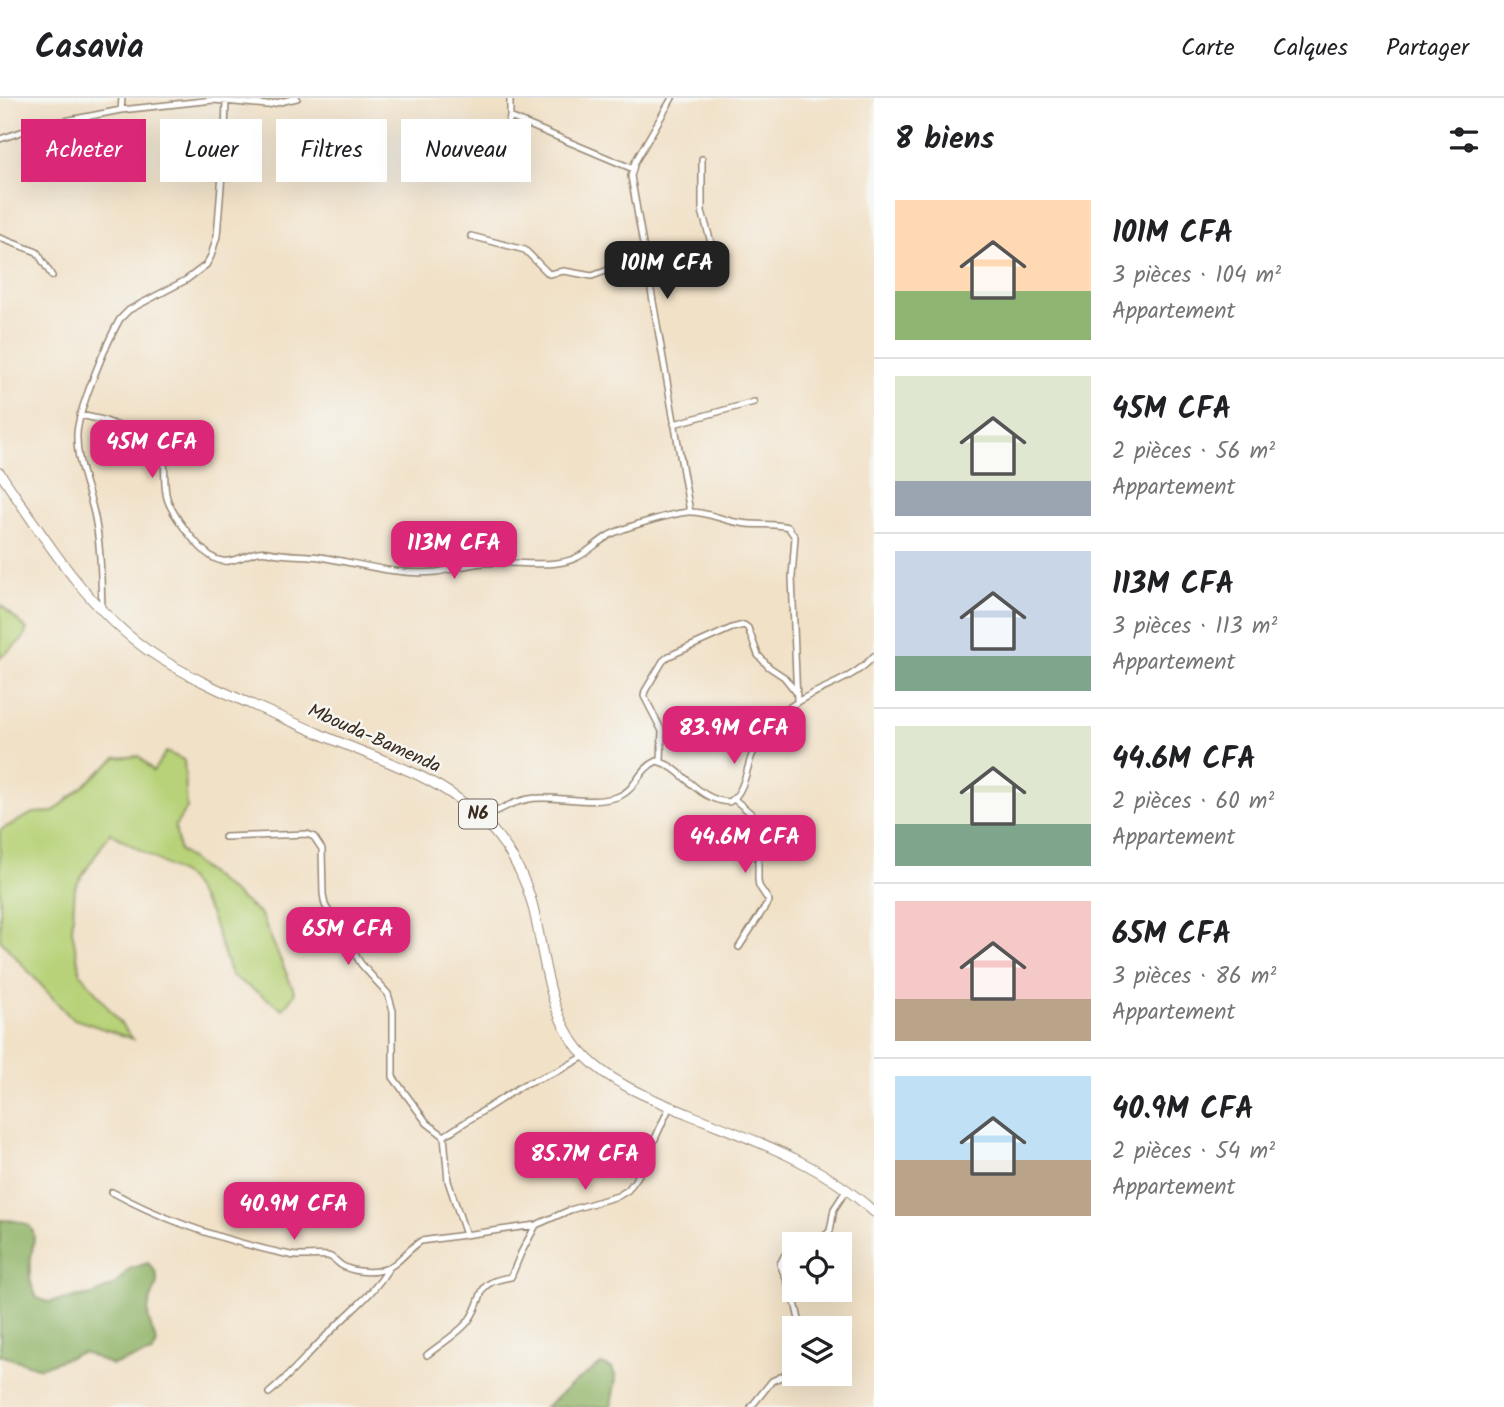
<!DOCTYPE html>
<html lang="fr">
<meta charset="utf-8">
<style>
:root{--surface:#fff;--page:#f2f2f2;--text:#202124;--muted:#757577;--line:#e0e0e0;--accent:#db2777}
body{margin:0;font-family:Kalam,sans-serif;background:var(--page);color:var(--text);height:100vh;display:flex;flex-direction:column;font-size:26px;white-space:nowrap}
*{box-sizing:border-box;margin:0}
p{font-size:23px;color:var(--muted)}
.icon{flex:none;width:38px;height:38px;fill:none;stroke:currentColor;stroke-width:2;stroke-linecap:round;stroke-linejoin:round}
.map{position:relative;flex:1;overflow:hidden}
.details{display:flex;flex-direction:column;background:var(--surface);width:630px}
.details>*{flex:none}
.hud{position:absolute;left:21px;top:21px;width:665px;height:63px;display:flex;gap:14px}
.controls{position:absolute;left:782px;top:1134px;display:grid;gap:14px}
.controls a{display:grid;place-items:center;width:70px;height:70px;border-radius:0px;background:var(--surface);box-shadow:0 7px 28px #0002;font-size:35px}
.price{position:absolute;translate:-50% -60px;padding:0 16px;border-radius:14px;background:var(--accent);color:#fff;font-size:23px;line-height:46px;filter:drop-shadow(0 2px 4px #0008)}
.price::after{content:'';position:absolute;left:50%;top:42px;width:21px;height:16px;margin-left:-10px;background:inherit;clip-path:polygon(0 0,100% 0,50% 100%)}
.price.active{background:#222;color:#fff}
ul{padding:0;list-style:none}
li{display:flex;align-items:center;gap:21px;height:175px;padding:0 21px}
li+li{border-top:2px solid var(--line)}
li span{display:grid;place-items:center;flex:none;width:196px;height:140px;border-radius:0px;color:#555}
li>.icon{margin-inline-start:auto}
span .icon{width:84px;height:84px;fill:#fffc;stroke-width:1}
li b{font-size:30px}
h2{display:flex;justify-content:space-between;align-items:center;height:84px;padding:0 21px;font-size:30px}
.tag{padding:0 24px;border-radius:0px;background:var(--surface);box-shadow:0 7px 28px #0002;font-size:24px;line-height:63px}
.tag.active{background:var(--accent);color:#fff}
header{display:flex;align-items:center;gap:42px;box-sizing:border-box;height:98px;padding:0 35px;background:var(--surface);border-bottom:2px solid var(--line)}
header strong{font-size:33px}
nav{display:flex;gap:38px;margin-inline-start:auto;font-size:24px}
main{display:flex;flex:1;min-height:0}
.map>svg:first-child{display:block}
.green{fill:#b7d278;stroke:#797e4b;stroke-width:2}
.forest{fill:#91b468;stroke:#666f43;stroke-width:2}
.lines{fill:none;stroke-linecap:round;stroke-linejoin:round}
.minor-casing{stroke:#968672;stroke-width:8}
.trunk-casing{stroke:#968672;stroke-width:11}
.minor{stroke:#fff;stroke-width:5}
.trunk{stroke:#fff;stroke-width:9}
.labels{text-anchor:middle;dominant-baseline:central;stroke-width:5;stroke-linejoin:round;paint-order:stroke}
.shield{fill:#f6f6f2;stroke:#73675e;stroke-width:2}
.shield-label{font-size:18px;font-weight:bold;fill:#3b2a1e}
.street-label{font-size:19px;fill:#3b2a1e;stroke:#f6f6f2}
</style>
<header>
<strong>Casavia</strong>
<nav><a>Carte</a><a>Calques</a><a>Partager</a></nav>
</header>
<main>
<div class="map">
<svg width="874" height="1309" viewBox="0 0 874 1309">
<rect width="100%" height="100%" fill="#f6f6f2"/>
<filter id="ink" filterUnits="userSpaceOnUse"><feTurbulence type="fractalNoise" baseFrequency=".0143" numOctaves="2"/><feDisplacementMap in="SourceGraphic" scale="14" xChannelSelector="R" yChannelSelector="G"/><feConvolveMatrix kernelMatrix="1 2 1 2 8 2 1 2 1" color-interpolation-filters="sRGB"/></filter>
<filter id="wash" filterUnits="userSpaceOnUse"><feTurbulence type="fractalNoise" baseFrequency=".00686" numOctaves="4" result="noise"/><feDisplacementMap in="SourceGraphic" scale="28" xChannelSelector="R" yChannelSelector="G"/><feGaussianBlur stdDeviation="1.57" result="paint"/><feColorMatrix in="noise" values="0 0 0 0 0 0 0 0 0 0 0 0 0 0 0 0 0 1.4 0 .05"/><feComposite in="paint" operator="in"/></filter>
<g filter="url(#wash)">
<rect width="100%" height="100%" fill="#f1e1c7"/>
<path class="green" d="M 0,506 L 27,531 L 23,541 L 0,560 Z
M 166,654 L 184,662 L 187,710 L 175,728 L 179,752 L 261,817 L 295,895 L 283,911 L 231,877 L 210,815 L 187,779 L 110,735 L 75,789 L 72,832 L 80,874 L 133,941 L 71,920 L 0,842 L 0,732 L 33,715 L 53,714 L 116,660 L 139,658 L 153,673 Z"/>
<path class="forest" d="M 0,1122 C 53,1122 27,1146 30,1179 C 30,1186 35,1194 37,1200 L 48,1204 L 93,1197 L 115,1187 L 129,1171 L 148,1165 C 167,1183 151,1192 148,1212 C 147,1222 154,1236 157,1246 L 152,1255 L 112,1267 L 82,1254 L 40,1270 L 0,1257 Z
M 601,1266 L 612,1270 L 616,1280 L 611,1309 L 545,1309 L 575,1284 Z"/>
</g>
<g filter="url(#ink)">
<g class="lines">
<defs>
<path id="minor" d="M 672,0 L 635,64 L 631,78 L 690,414
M 121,12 L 122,0
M 510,19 L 631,70
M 0,41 L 39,28 L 121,12 L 213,2 L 267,7 L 297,0
M 501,49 L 510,19 L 510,0
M 471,138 L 525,152 L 549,176 L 564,173 L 592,178 L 630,164 L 709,161 L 714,155 L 702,113 L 702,61
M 0,140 L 37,154 L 52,178
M 80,317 L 103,322 L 153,341 C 171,356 161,380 167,400 C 172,417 197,449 212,459 C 232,472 249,450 268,454 C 285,458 303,457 320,459 C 358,465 397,478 436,474 C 452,472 467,466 483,465 C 507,463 533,468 557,465 C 582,462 589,450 608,438 C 621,430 673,415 689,414 C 705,413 725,423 741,425 C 756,428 773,425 788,429 L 795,439 L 792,479 L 797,603
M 674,326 L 754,304
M 102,512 C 101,480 101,446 94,415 C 88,389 76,364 77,336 C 78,312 107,244 120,221 L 129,212 L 186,182 L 206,167 L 211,158 L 217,138 L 225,39 L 226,0
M 661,664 L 662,633 L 644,598 L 645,593 L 663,563 L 669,558 L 732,530 L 744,527 L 748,530 L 758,557 L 769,569 L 784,579 L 796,594
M 734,701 L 754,718 L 758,726 L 758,782 L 759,788 L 769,803 L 739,849
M 483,720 C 501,711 519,700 540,700 C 565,699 591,707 617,699 C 636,693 638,671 657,663 C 684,669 695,702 729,704 C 744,696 746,672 752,657 C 759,644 766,633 776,622 C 802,591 847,589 874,558
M 225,739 L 307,736 L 314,739 L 322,751 L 323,796 L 325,807 L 361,866 L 388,896 L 393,913 L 393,979 L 427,1025 L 444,1038
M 112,1094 C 167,1124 229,1144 290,1157 C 302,1160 316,1156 328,1158 C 333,1159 337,1164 341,1167 C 350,1173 367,1175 378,1173 C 397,1170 405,1153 421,1143 L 536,1127 L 570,1112 L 618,1098 L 628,1092 L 638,1078 L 670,1008
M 466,1137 L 448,1083 L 444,1038 L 523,987 L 560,972 L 585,958
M 816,1146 L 830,1133 L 834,1111 L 847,1091
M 794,1155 L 784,1158 L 780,1166 L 794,1200 L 801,1230
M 427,1257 C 439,1247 461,1234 469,1222 C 487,1197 472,1185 511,1179 L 521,1155 L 536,1127
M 269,1295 C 291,1277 309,1254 330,1234 C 352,1211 372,1198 389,1170
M 751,1309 L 772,1283 L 794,1273"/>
<path id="trunk" d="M 0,375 C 43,438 84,506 146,551 C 198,587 262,610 320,636 C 366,657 421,672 461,703 C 496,729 520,763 532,805 C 546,858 546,921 588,961 C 616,988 653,1001 688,1016 C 754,1042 821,1065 874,1114"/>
</defs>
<use href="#minor" class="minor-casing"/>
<use href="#trunk" class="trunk-casing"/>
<use href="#minor" class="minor"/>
<use href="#trunk" class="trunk"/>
</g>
</g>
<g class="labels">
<rect class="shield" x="459" y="701.5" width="38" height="29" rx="5"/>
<g class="shield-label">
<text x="478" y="716">N6</text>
</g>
<g class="street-label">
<text transform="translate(374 641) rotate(24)">Mbouda-Bamenda</text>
</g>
</g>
</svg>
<div class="controls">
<a><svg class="icon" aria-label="locate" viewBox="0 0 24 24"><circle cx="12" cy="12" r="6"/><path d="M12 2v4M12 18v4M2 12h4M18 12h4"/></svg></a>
<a><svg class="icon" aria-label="layers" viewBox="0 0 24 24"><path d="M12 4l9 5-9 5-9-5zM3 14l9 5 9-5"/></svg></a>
</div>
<b class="price active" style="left:667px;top:203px">101M CFA</b>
<b class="price" style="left:152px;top:382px">45M CFA</b>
<b class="price" style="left:454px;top:483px">113M CFA</b>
<b class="price" style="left:734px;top:668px">83.9M CFA</b>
<b class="price" style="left:745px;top:777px">44.6M CFA</b>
<b class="price" style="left:348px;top:869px">65M CFA</b>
<b class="price" style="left:585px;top:1094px">85.7M CFA</b>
<b class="price" style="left:294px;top:1144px">40.9M CFA</b>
<div class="hud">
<a class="tag active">Acheter</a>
<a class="tag">Louer</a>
<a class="tag">Filtres</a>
<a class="tag">Nouveau</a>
</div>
</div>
<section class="details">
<h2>8 biens<svg class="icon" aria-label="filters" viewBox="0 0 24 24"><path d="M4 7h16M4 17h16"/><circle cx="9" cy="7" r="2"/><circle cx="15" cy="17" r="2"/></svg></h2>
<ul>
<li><span style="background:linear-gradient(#ffd9b3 65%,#8fb573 0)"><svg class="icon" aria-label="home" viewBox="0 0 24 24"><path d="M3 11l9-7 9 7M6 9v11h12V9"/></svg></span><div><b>101M CFA</b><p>3 pièces · 104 m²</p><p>Appartement</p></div></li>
<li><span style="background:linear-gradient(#dfe7d0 75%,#9aa5b1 0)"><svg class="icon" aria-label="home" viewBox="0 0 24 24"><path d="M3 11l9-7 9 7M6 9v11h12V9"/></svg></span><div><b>45M CFA</b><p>2 pièces · 56 m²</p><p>Appartement</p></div></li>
<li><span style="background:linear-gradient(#c9d6e8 75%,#7fa58c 0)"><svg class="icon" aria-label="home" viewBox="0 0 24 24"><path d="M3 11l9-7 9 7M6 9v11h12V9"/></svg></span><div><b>113M CFA</b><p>3 pièces · 113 m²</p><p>Appartement</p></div></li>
<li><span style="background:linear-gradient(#dfe7d0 70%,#7fa58c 0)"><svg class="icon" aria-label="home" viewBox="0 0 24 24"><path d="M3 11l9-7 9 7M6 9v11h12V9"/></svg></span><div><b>44.6M CFA</b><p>2 pièces · 60 m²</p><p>Appartement</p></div></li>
<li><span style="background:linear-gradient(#f6c9c9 70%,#b9a48a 0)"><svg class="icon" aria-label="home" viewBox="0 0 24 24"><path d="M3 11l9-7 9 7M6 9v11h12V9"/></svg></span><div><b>65M CFA</b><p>3 pièces · 86 m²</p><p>Appartement</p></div></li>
<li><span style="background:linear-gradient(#bfe0f5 60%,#b9a48a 0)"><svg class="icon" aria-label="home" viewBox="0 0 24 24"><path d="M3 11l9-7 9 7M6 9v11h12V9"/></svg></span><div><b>40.9M CFA</b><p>2 pièces · 54 m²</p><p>Appartement</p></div></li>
</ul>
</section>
</main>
